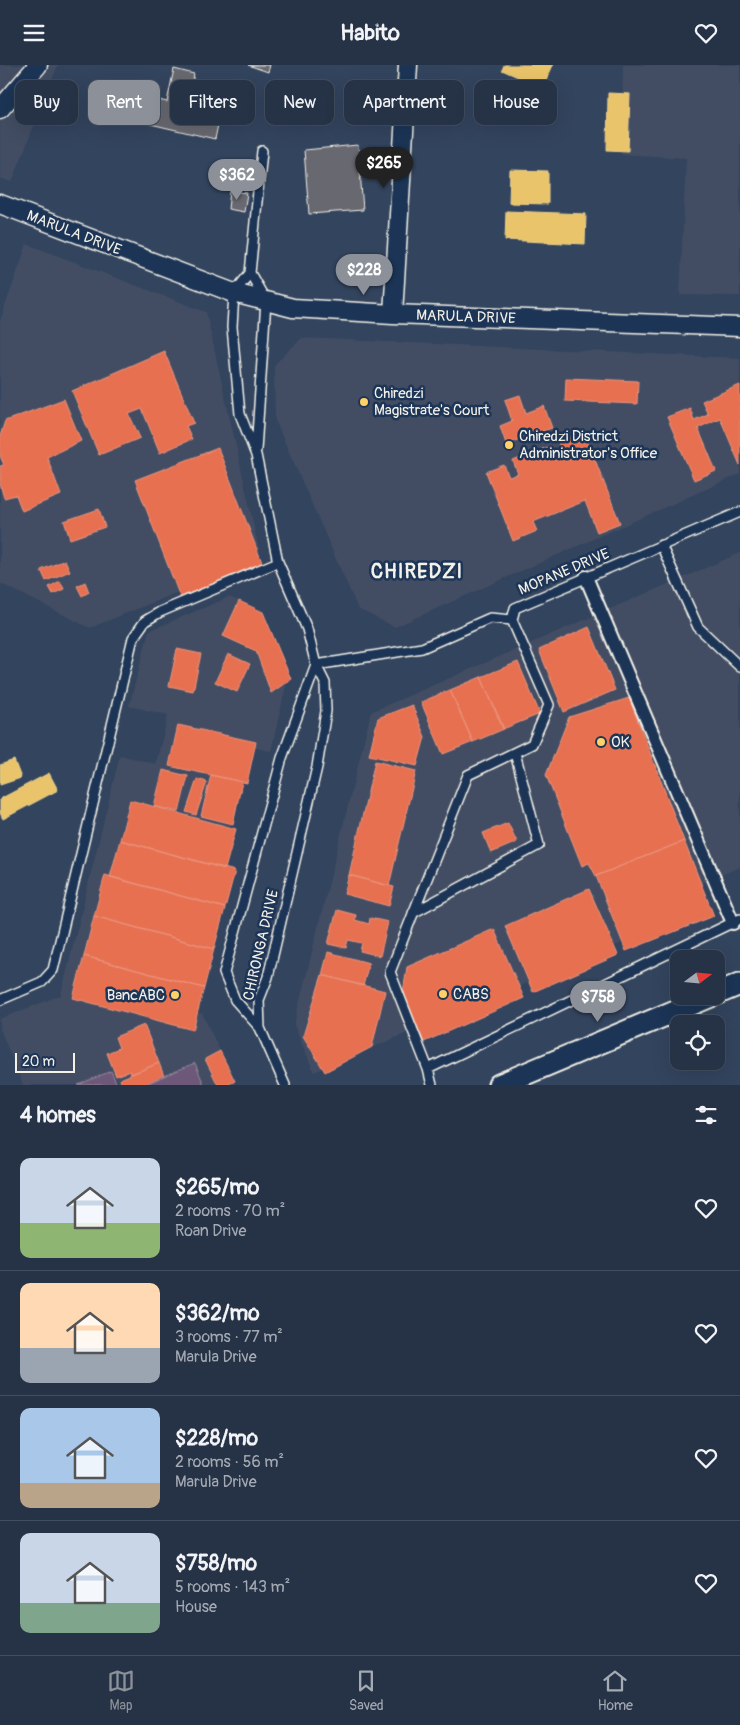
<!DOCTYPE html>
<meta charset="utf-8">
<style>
:root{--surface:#263346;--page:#323f51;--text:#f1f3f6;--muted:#a4aab3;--line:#424e5f;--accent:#8c9099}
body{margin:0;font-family:Pangolin,sans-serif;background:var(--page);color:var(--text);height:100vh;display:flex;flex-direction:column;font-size:19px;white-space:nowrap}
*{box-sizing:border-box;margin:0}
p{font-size:16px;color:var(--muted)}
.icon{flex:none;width:28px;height:28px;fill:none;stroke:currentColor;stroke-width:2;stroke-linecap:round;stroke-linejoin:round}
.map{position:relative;height:1020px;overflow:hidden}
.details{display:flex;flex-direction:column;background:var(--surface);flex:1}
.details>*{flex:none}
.guide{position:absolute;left:15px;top:15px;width:710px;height:45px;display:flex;gap:10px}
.needle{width:32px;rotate:74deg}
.controls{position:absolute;left:670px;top:885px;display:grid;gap:10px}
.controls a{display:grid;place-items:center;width:55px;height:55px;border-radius:10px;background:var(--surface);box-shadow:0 5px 20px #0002,0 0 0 1px var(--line);font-size:25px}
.scale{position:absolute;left:15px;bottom:12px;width:60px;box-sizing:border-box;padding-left:5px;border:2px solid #f4f1e8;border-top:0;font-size:14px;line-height:18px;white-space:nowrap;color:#f4f1e8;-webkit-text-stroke:4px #1d3557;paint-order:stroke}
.price{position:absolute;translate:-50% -42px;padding:0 11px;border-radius:18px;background:var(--accent);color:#fff;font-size:16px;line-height:32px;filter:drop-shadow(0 1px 2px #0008)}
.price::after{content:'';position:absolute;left:50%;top:30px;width:15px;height:11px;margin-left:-8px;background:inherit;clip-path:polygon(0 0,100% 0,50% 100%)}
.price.active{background:#222;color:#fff}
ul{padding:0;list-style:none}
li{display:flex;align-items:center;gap:15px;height:125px;padding:0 20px}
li+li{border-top:1px solid var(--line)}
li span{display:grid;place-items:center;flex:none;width:140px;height:100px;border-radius:10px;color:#555}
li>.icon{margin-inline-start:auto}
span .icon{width:60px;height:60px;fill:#fffc;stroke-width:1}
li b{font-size:21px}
h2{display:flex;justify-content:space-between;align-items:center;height:60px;padding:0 20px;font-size:21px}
.chip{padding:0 18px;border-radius:10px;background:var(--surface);box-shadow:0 5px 20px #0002,0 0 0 1px var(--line);font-size:18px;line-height:45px}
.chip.active{background:var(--accent);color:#fff}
header{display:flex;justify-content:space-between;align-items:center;height:65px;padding:0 20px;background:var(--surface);font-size:22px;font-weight:800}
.tab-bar{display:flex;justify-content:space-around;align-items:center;height:70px;border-top:1px solid var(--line);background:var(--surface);font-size:14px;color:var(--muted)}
.tab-bar a{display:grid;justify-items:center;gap:2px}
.tab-bar .active{color:var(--accent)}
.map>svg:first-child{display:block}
.built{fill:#434e63}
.homes{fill:#e9c46a;stroke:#ecd290}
.shops{fill:#e76f51;stroke:#eb967e}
.offices{fill:#6d597a;stroke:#96879b}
.building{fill:#676770;stroke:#f4f1e8}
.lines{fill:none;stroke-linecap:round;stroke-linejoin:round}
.service-casing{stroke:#f4f1e8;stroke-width:12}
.pedestrian-casing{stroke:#f4f1e8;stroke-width:16}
.minor-casing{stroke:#f4f1e8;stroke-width:21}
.tertiary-casing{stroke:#f4f1e8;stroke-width:25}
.service{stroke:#1d3557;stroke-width:9}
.pedestrian{stroke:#1d3557;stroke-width:12}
.minor{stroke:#1d3557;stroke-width:18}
.tertiary{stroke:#1d3557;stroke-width:21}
.poi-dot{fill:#ffd166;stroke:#1d3557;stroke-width:2}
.labels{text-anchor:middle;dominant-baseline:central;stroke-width:5;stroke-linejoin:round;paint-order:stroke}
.street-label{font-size:15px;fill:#f4f1e8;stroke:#1d3557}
.poi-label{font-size:15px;fill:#f4f1e8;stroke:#1d3557;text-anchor:start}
.district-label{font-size:20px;font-weight:bold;letter-spacing:1px;fill:#f4f1e8;stroke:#1d3557}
</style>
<header><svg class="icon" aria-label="menu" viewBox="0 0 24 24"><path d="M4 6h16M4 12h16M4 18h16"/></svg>Habito<svg class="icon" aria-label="heart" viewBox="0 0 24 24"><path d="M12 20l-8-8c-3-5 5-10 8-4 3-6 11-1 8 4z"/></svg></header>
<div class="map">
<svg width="740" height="1020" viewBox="0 0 740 1020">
<rect width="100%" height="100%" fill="#33445e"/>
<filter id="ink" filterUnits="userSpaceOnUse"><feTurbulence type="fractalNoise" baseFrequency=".02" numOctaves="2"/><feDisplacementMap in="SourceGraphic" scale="10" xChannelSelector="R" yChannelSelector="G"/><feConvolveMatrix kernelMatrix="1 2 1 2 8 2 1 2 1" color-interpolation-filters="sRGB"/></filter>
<g filter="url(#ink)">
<path class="built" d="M 0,0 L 58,0 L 12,117 L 0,113 Z
M 623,0 L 740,0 L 740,231 L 680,230 L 686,93 L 621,89 Z
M 27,179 L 206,247 L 261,493 L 90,563 L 0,518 L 0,256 Z
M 302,273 L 740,293 L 740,409 L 395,562 L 358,544 L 275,355 L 274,300 Z
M 740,488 L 740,802 L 676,829 L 672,857 L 314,1007 L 294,960 L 371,647 Z
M 229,532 L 263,547 L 287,616 L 271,686 L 250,682 L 185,953 L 202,948 L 236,1020 L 23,1020 L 0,964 L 0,954 L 61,930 L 120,690 L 156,699 L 168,650 L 129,641 L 149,566 Z"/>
<path class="homes" d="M 504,0 L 553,0 L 543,23 L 502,5 Z
M 608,28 L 630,29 L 628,86 L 607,85 Z
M 510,105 L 548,106 L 548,139 L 509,138 Z
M 506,146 L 586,149 L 585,179 L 505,175 Z
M 14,695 L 21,713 L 0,720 L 0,700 Z
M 49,708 L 58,725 L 3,754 L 0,748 L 0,734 Z"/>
<path class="shops" d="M 164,286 L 194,358 L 186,361 L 192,374 L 160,388 L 142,344 L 129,349 L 140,373 L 99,390 L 72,326 Z
M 566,313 L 638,316 L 637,339 L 565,336 Z
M 740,320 L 740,400 L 720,353 L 698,363 L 716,406 L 694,415 L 667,352 L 690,343 L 694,355 L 708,349 L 702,336 Z
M 520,330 L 526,348 L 544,341 L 552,363 L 506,379 L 500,361 L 512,356 L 505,335 Z
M 64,334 L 81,376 L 47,392 L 61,430 L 22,446 L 16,430 L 4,433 L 0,419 L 0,401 L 4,400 L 0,391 L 0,371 L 5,356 Z
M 584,367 L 620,458 L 597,467 L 585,436 L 533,457 L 537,466 L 513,476 L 486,407 L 504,400 L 509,412 L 518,409 L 513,396 L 550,381 L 554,391 L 562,388 L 558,377 Z
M 218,383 L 263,500 L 180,532 L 135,415 Z
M 99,444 L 105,462 L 70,474 L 64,456 Z
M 65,495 L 70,506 L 46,516 L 41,505 Z
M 60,516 L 64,524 L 53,529 L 49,522 Z
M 85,517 L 89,527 L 82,531 L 77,521 Z
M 239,536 L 263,547 L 291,614 L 271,628 L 256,586 L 223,571 Z
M 589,562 L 615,625 L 564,647 L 539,585 Z
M 177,584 L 201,589 L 193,626 L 169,621 Z
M 228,589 L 250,599 L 237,627 L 215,617 Z
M 518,597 L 540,649 L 503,664 L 481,612 Z
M 481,612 L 504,664 L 473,677 L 450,625 Z
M 450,625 L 473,677 L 443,689 L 421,637 Z
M 629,633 L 684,776 L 596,811 L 589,798 L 582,801 L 546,710 L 569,652 Z
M 412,640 L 425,672 L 417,701 L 369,690 L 378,653 Z
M 178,660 L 256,677 L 247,718 L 169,701 Z
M 375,696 L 416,706 L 389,821 L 349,810 Z
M 163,705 L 188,711 L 179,747 L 154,741 Z
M 211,710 L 242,717 L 233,759 L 201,751 Z
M 197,714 L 207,717 L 196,750 L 186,747 Z
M 130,735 L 236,764 L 225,804 L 120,775 Z
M 508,758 L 517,777 L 491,788 L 483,768 Z
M 120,775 L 235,806 L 225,843 L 110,812 Z
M 684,776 L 714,851 L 626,886 L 596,811 Z
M 105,810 L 225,843 L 214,884 L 94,851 Z
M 349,810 L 394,822 L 389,841 L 344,829 Z
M 589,824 L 618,890 L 533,927 L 505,861 Z
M 337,845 L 356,850 L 355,855 L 369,859 L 370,853 L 388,857 L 380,891 L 360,886 L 362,878 L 348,875 L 346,883 L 328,879 Z
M 94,851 L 214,884 L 204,923 L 84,891 Z
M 494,864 L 524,933 L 424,977 L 403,928 L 407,902 Z
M 328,887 L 369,898 L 363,921 L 322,910 Z
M 84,891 L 204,923 L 193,965 L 73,933 Z
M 322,910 L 385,926 L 372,982 L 325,1007 L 303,971 Z
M 144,960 L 159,998 L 131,1009 L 130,1006 L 116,1011 L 107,988 L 119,983 L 115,972 Z
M 220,986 L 235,1016 L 227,1020 L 218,1020 L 205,994 Z
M 159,998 L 164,1011 L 144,1020 L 122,1020 L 120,1014 Z"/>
<path class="offices" d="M 195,998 L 204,1020 L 144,1020 L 164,1011 Z
M 111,1006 L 117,1020 L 78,1020 Z"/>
<path class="building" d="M 248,0 L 270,0 L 268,7 Z
M 174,4 L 194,9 L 187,40 L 195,42 L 201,16 L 226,22 L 215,74 L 129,54 L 134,29 L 167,37 Z
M 358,80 L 363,145 L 309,149 L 304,85 Z
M 230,126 L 247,128 L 244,147 L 228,144 Z"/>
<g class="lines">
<defs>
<path id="service" d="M 250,208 L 266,236 L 256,385
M 661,480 L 698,562 L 740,602
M 316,600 L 422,583 L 490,553 L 512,555 L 515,543 L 740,447
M 413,848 L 539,780 L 515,688
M 0,935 L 42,917 L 53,905 L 133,573 L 145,556 L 160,547 L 278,497
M 260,963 L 259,935 L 268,912 L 317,702 L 326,646 L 325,618 L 316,600 L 307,564 L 278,497 L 256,390 L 240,349 L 232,262 L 234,228 L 250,208 L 262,86
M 428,1004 L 390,907 L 468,710 L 532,679 L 549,640 L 512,555
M 285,1020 L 260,963 L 235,935 L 224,908 L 282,693 L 316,600
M 432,1020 L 428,1004 L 740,854"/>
<path id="pedestrian" d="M 586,512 L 733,858"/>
<path id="minor" d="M 0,44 L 38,0
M 0,139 L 234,228 L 293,243 L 393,249 L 740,262
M 393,249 L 408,0"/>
<path id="tertiary" d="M 716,929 L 740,919
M 499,1020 L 711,931"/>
</defs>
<use href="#service" class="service-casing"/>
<use href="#pedestrian" class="pedestrian-casing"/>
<use href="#minor" class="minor-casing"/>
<use href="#tertiary" class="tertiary-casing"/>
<use href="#service" class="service"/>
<use href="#pedestrian" class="pedestrian"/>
<use href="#minor" class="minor"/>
<use href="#tertiary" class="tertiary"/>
</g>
</g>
<g class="poi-dot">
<circle cx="364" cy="337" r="5"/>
<circle cx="509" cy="380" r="5"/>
<circle cx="601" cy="677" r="5"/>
<circle cx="443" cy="929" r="5"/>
<circle cx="175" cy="930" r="5"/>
</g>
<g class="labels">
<g class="street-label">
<text transform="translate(74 168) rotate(21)">MARULA DRIVE</text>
<text transform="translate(466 252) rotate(2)">MARULA DRIVE</text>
<text transform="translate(564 507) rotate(-23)">MOPANE DRIVE</text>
<text transform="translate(261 880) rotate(-77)">CHIRONGA DRIVE</text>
</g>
<g class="poi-label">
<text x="374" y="328">Chiredzi<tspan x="374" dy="17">Magistrate's Court</tspan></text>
<text x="519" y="371">Chiredzi District<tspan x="519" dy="17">Administrator's Office</tspan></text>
<text x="611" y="677">OK</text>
<text x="453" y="929">CABS</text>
<text x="165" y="930" text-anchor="end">BancABC</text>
</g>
<g class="district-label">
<text x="417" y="506">CHIREDZI</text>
</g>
</g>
</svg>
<div class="controls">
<a><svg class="needle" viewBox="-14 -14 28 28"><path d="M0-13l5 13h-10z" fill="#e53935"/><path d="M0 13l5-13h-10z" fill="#a4aab3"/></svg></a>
<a><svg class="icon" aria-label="locate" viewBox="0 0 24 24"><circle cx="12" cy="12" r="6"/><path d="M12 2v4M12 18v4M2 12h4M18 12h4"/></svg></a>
</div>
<div class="scale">20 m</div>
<b class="price active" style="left:384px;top:124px">$265</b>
<b class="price" style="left:237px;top:136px">$362</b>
<b class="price" style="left:364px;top:231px">$228</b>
<b class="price" style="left:598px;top:958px">$758</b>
<div class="guide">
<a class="chip">Buy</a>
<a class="chip active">Rent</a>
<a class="chip">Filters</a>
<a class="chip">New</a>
<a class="chip">Apartment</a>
<a class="chip">House</a>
</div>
</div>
<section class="details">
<h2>4 homes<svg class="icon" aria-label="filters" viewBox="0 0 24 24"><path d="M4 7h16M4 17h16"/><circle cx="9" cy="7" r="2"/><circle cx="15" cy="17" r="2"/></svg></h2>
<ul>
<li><span style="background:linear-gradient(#c9d6e8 65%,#8fb573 0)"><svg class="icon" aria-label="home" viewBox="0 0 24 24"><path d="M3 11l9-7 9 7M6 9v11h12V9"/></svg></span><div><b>$265/mo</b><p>2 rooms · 70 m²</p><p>Roan Drive</p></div><svg class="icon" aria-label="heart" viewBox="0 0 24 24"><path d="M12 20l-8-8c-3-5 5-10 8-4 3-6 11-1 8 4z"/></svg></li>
<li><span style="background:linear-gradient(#ffd9b3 65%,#9aa5b1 0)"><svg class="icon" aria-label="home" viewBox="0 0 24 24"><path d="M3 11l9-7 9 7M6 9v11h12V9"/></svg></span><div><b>$362/mo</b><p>3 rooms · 77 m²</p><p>Marula Drive</p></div><svg class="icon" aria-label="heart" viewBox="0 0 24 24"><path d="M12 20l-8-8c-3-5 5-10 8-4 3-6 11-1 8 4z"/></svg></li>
<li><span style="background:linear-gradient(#a9c7e8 75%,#b9a48a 0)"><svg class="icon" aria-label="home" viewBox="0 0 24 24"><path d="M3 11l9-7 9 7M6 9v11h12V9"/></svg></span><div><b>$228/mo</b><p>2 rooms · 56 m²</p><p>Marula Drive</p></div><svg class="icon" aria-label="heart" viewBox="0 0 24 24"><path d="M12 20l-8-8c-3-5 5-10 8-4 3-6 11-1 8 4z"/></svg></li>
<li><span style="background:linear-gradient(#c9d6e8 70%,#7fa58c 0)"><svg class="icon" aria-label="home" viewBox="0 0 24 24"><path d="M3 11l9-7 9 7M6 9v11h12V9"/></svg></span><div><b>$758/mo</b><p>5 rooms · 143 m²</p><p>House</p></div><svg class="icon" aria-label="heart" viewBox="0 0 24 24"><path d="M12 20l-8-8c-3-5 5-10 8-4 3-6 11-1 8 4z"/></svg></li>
</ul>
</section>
<nav class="tab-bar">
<a class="active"><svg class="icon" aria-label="map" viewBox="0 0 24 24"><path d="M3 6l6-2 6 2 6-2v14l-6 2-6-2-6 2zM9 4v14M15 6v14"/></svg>Map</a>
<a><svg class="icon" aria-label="saved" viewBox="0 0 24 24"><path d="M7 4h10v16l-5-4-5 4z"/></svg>Saved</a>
<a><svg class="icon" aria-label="home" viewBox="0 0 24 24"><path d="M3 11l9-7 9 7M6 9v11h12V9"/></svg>Home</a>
</nav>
